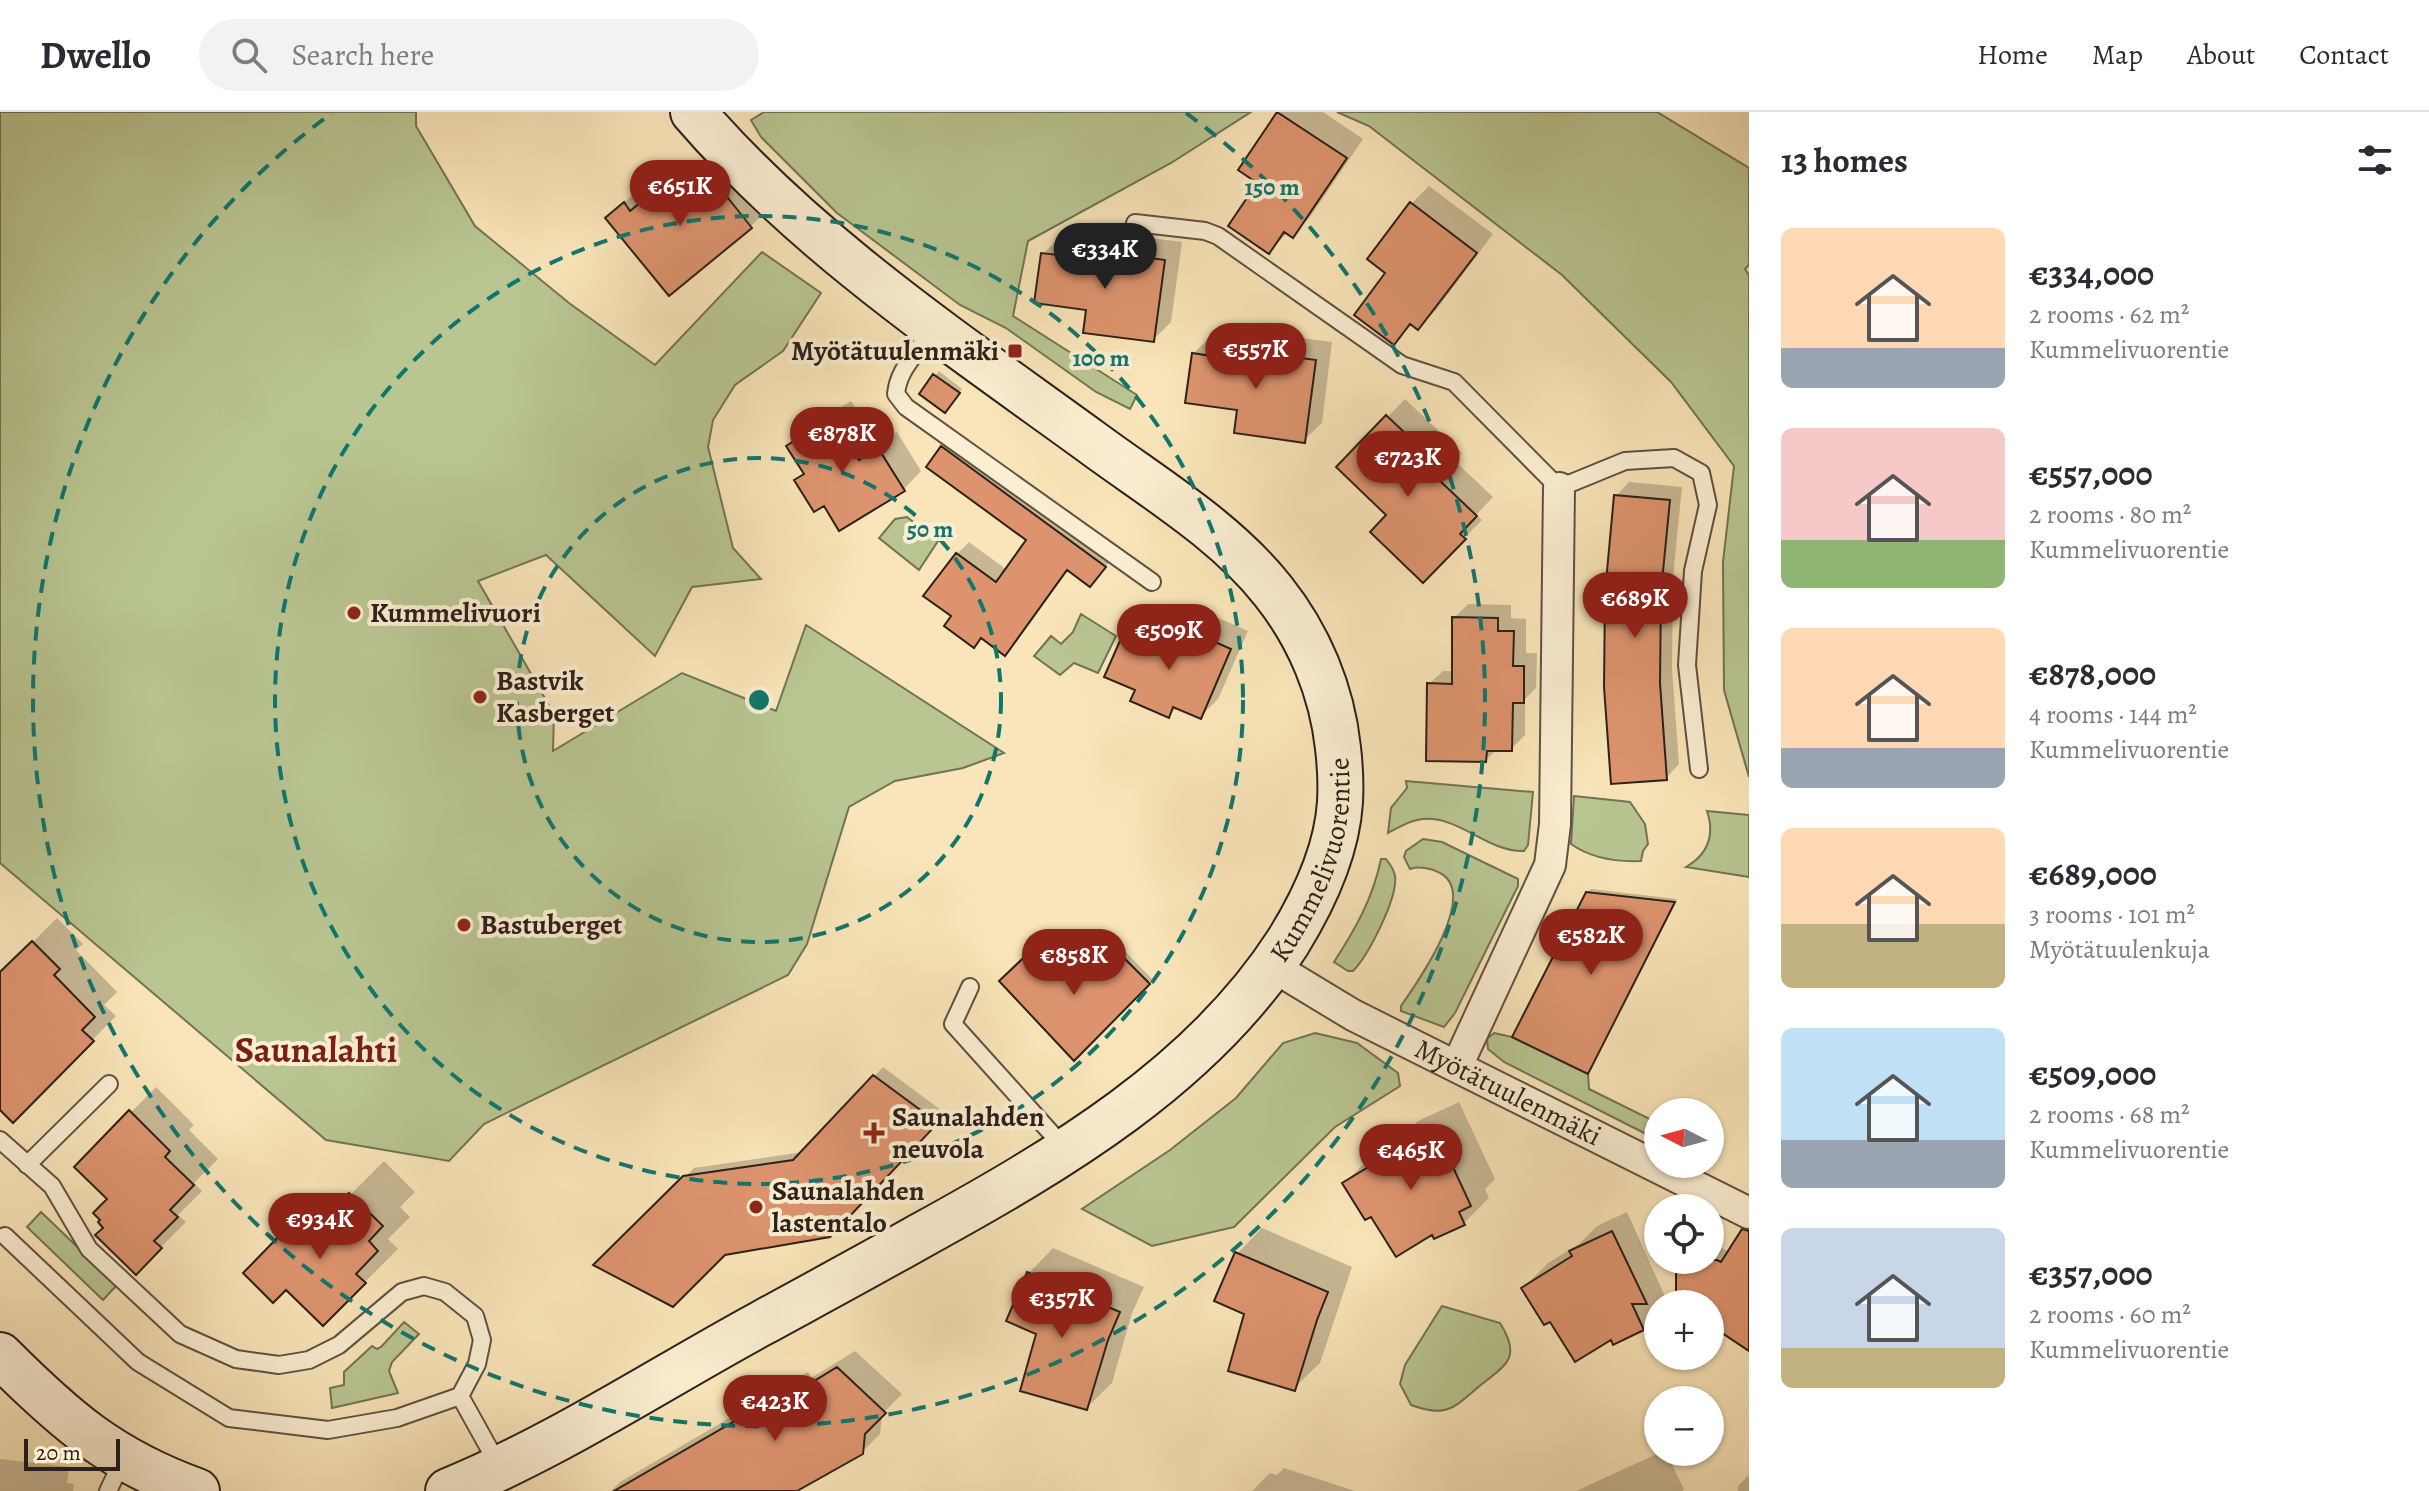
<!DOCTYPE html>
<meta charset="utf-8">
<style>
:root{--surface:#fff;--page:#f2f2f3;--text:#2b2b33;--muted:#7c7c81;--line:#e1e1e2;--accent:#8f2418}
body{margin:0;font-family:Alegreya,serif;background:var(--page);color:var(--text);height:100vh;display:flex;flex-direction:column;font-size:30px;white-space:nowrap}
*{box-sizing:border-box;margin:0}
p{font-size:26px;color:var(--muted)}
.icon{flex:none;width:44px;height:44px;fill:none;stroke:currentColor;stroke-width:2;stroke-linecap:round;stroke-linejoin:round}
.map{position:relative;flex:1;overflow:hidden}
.side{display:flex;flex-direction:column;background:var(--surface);width:680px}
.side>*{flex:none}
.needle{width:52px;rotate:276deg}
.fabs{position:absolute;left:1644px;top:986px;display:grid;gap:16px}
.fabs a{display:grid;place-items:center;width:80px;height:80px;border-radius:50%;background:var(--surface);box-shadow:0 2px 6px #0004;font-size:40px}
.scale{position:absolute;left:24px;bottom:20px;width:96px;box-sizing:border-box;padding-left:8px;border:4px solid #2c201a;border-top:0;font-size:22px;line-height:28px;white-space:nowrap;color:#2c201a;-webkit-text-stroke:6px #fbeed2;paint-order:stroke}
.price{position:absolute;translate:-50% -68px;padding:0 18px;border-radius:28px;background:var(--accent);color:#fff;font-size:26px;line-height:52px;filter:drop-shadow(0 2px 4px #0008)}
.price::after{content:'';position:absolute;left:50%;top:48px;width:24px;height:18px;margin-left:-12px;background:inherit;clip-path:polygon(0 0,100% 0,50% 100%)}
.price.active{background:#222;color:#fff}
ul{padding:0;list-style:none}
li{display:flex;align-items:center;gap:24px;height:200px;padding:0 32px}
li span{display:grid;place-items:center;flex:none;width:224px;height:160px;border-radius:12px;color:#555}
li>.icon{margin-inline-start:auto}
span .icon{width:96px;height:96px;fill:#fffc;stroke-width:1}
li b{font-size:34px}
h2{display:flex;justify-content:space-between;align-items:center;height:96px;padding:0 32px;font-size:34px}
header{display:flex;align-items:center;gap:48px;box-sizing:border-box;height:112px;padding:0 40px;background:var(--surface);border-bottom:2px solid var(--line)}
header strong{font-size:38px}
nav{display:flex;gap:44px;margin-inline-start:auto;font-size:28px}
.search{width:560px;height:72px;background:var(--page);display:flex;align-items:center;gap:20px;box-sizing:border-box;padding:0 28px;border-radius:44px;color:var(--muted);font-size:30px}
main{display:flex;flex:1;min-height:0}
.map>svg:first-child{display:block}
.green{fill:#b9c692;stroke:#727356;stroke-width:2}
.shadow{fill:#0003}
.building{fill:#dd946e;stroke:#2c201a;stroke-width:2}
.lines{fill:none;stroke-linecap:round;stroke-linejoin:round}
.lane-casing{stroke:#5f5142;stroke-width:20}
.street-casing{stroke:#5f5142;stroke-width:34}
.secondary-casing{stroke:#2c201a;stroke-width:48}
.lane{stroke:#fbeed2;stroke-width:16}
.street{stroke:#fbeed2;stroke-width:30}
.secondary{stroke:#fbeed2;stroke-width:44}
.ring{fill:none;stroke:#0f766e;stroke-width:4;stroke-dasharray:14 10}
.poi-dot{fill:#8f2418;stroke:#fbeed2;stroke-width:3}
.labels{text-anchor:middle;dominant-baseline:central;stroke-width:8;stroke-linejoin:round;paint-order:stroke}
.poi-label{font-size:28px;font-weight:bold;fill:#2c201a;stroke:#fbeed2;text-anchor:start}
.street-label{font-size:28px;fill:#2c201a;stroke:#fbeed2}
.district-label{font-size:36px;font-weight:bold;fill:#7a1f14;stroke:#fbeed2}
.centre{fill:#0f766e;stroke:#fbeed2;stroke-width:4}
.ring-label{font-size:24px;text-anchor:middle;font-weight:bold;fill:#0f766e;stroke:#fbeed2;stroke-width:8;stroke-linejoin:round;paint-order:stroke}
</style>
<header>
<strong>Dwello</strong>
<div class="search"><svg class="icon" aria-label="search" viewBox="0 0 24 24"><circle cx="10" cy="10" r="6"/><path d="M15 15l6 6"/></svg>Search here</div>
<nav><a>Home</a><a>Map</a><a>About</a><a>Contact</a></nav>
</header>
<main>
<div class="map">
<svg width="1749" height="1379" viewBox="0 0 1749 1379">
<rect width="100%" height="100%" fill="#f9e5b9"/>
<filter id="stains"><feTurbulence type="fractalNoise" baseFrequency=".0025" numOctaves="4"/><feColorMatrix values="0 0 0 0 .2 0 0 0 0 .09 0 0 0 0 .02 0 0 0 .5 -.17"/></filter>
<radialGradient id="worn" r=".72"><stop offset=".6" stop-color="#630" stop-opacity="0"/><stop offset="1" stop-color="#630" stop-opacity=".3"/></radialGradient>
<path class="green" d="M 0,0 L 416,0 L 416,14 L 475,114 L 569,191 L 655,253 L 762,140 L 821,181 L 783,239 L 735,273 L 713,308 L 708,335 L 733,436 L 761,467 L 692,475 L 655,544 L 546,443 L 478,469 L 554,602 L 553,639 L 682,561 L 776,599 L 806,513 L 1004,641 L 963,656 L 895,669 L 849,695 L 807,832 L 788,863 L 484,1012 L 449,1049 L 326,1028 L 0,751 Z
M 764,0 L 1251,0 L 1171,51 L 1028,129 L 1013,204 L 1137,283 L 1130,297 L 1096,280 L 1006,216 L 960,193 L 837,101 L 761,25 L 751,8 Z
M 1337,0 L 1657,0 L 1749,56 L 1749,153 L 1745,157 L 1749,163 L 1749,665 L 1724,578 L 1723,450 L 1734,354 L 1671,270 L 1562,163 L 1369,14 Z
M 907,405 L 938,429 L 919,458 L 879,426 L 895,407 Z
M 1081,502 L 1116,524 L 1098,561 L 1074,551 L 1060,563 L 1034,544 L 1051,524 L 1061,532 L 1073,520 Z
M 1406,669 L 1533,680 L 1528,733 L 1524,739 C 1487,740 1460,704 1423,707 C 1411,708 1399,715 1388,721 L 1391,696 L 1407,676 Z
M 1574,684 L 1630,690 L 1645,712 L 1648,732 L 1643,739 L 1641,749 C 1616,750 1592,747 1571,732 Z
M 1707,699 L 1749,703 L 1749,765 L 1686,755 C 1708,742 1715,723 1707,699 Z
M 1423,727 L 1442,730 L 1518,767 L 1518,774 L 1455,901 L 1444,915 L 1401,899 L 1401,894 C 1417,871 1480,782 1440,761 C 1431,756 1419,754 1410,757 L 1404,745 L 1406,739 Z
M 1381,747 L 1386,747 C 1390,752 1394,758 1395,764 C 1398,786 1368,844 1353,859 L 1348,859 L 1334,850 C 1356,816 1373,786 1381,747 Z
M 1315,921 L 1357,931 L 1398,961 L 1400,974 L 1335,1015 L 1234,1115 L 1152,1134 L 1082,1097 L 1170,1038 L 1236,986 L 1283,931 Z
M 1494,921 L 1512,925 L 1588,962 L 1589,977 L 1658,1011 L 1658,1028 L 1504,950 L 1488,937 L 1487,927 Z
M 41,1100 L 117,1173 L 103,1188 L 27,1115 Z
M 1442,1194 L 1500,1211 C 1521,1244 1508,1252 1482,1272 C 1455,1294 1449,1307 1411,1293 L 1400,1272 L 1405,1253 Z
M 404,1210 L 419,1222 L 392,1250 L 389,1259 L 398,1281 L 332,1296 L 330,1276 L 344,1273 L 344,1260 L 372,1234 L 377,1237 L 381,1235 Z"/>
<path class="shadow" d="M 1280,0 L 1323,0 L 1363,27 L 1310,105 L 1292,123 L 1288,120 L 1269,140 L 1260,70 L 1241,57 Z
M 726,28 L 776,89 L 751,114 L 669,182 L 607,106 L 650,67 L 657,75 L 685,52 L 690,58 Z
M 1429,74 L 1493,122 L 1436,198 L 1418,215 L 1413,211 L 1394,231 L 1388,161 L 1412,91 Z
M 1088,118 L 1182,130 L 1171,210 L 1153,228 L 1088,196 L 1043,142 L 1061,124 L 1080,126 Z
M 1239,218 L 1332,230 L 1322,311 L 1304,328 L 1239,296 L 1193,242 L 1211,224 L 1230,227 Z
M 939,259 L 962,277 L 949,295 L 922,281 Z
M 1405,287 L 1462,341 L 1455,349 L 1493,385 L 1476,403 L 1482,408 L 1423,468 L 1389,403 L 1339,355 Z
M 851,289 L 877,332 L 897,320 L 921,359 L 904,377 L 825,391 L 796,369 L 805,360 L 789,334 L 807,316 Z
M 954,324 L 1116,442 L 1090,473 L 1069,457 L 1017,529 L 1005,541 L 982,525 L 974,534 L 953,504 L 957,442 L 969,430 L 1007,458 L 1029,428 L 942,335 Z
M 1629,370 L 1682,375 L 1673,465 L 1672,557 L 1679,652 L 1666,666 L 1616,384 Z
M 1468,492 L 1511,493 L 1511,506 L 1526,507 L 1526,541 L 1537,541 L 1536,576 L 1525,587 L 1525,623 L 1511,637 L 1497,637 L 1486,648 L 1429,572 L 1443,559 L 1454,559 L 1454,506 Z
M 1145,498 L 1188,517 L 1205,500 L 1248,519 L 1218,587 L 1200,605 L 1178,595 L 1168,604 L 1128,516 Z
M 1591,777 L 1677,787 L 1591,956 L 1587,781 Z
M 57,806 L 83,832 L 76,838 L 117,880 L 104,893 L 116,904 L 13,1008 L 0,995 L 0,863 Z
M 1041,831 L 1079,870 L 1118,832 L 1152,867 L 1074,946 L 1001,869 Z
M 883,955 L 945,1001 L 829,1124 L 597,1152 L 694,1056 L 803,1040 Z
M 156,975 L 194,1013 L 189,1018 L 218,1047 L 194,1071 L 202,1079 L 178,1103 L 186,1110 L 136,1160 L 106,1116 L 110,1087 L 77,1055 Z
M 1459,990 L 1495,1067 L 1485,1077 L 1489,1086 L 1464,1111 L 1433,1120 L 1371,1102 L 1344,1071 L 1370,1046 L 1400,1027 L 1418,1009 Z
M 384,1049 L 415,1080 L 400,1095 L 410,1105 L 388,1127 L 398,1137 L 323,1212 L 286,1175 L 246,1161 L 321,1085 L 335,1098 Z
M 1627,1100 L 1668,1191 L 1658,1192 L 1658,1201 L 1643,1216 L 1611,1225 L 1551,1207 L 1523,1176 L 1548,1151 L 1579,1132 L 1597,1114 Z
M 1262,1116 L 1352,1155 L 1320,1251 L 1294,1276 L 1246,1201 L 1237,1142 Z
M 1749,1124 L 1749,1236 L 1710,1211 L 1710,1192 L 1680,1192 L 1679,1148 L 1710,1148 L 1710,1128 L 1730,1141 Z
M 1053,1136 L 1144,1175 L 1132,1201 L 1112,1271 L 1086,1296 L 1038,1220 L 1028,1162 Z
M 855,1239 L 902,1282 L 882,1302 L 880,1322 L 861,1341 L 793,1379 L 611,1379 L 620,1370 L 808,1260 L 811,1266 Z
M 1661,1340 L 1666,1340 L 1684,1377 L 1682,1379 L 1576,1379 Z
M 0,1347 L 69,1355 L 67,1371 L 74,1372 L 73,1379 L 0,1379 Z
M 1284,1356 L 1355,1379 L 1252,1379 L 1270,1361 L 1277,1363 Z
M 1749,1363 L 1749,1379 L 1738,1379 L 1738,1374 Z"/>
<path class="building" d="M 1277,0 L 1347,46 L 1293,126 L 1284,120 L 1269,142 L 1228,114 L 1257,71 L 1238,58 Z
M 700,51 L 752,116 L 669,184 L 605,106 L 624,90 L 630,99 L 659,75 L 664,81 Z
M 1410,90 L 1477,141 L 1418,218 L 1410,212 L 1394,233 L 1354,203 L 1385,161 L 1367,147 Z
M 1069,135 L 1165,148 L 1154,230 L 1083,221 L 1086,198 L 1034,191 L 1041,141 L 1068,144 Z
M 1219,235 L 1316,248 L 1305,331 L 1234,321 L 1237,298 L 1185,291 L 1192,241 L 1218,245 Z
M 933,262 L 960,281 L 945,301 L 919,282 Z
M 1386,303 L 1446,360 L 1439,368 L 1477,404 L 1460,422 L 1466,427 L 1423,471 L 1370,420 L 1386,403 L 1336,355 Z
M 832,305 L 859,348 L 878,336 L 905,379 L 839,419 L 824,394 L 814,400 L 794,368 L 804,362 L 786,334 Z
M 941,334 L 1106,455 L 1090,475 L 1067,458 L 1005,544 L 981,526 L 974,536 L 944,514 L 951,504 L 923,484 L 956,441 L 996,470 L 1026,428 L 926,355 Z
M 1614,383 L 1670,388 L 1661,480 L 1660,571 L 1667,668 L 1611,672 L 1604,575 L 1605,481 Z
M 1452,505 L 1498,506 L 1498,519 L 1514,519 L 1513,554 L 1524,554 L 1524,591 L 1513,591 L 1512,639 L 1487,639 L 1486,650 L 1426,649 L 1427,571 L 1452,572 Z
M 1126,515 L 1177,537 L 1186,517 L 1231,537 L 1201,607 L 1173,595 L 1169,606 L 1130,589 L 1135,578 L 1104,565 Z
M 1586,780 L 1675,790 L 1588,962 L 1512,925 Z
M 32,829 L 60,857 L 54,863 L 95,905 L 82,918 L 94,929 L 13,1011 L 0,998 L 0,860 Z
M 1037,833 L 1074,872 L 1113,835 L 1150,872 L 1074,949 L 999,869 Z
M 873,963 L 938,1011 L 830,1125 L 725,1143 L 673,1195 L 593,1153 L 683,1064 L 793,1048 Z
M 129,998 L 170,1039 L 165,1045 L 194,1073 L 170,1098 L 178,1105 L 154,1129 L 162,1136 L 136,1163 L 95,1123 L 103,1116 L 98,1110 L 100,1108 L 93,1101 L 107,1087 L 74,1055 Z
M 1434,1014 L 1471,1094 L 1459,1100 L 1465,1113 L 1434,1127 L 1432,1123 L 1396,1145 L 1371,1105 L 1365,1108 L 1342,1071 L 1393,1040 L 1390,1034 Z
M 349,1081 L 383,1114 L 369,1129 L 378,1139 L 356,1162 L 366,1171 L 323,1214 L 286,1178 L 273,1191 L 243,1161 L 287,1116 L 301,1130 Z
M 1742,1117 L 1749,1119 L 1749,1239 L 1710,1213 L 1710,1192 L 1676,1192 L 1676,1148 L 1717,1148 L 1721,1150 Z
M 1612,1119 L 1647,1192 L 1632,1192 L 1644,1218 L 1613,1233 L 1611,1228 L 1575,1250 L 1550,1210 L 1544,1213 L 1521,1176 L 1572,1144 L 1569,1139 Z
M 1235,1140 L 1328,1180 L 1317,1208 L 1295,1279 L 1228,1259 L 1244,1202 L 1214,1189 Z
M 1027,1160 L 1120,1200 L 1108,1228 L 1087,1298 L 1020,1279 L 1036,1222 L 1006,1209 Z
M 837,1255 L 886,1301 L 865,1322 L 863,1342 L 797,1379 L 614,1379 L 790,1277 L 793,1282 Z"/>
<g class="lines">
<defs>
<path id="lane" d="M 1135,111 L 1205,119 L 1218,124 L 1402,253 L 1454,270 L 1559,376 L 1625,349 L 1674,346 L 1701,361 L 1708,393 L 1693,459 L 1687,553 L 1699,657
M 931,215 C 920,242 899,253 896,282 L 906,295 L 1152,470
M 970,875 L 953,912 L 1052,1022 L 1061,1041
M 0,1028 L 52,1074 L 89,1137 L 180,1222 L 236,1247 L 279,1253 L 309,1248 L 339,1233 L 402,1180 L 424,1174 L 445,1180 L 475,1204 L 482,1228 L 477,1252 L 460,1284 L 397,1306 L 328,1318 L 229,1306 L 138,1250 L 5,1124
M 27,1053 L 109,972
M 460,1284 L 500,1356
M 108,1379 L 123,1348"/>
<g id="street">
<path id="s1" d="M 1272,854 L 1353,903 L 1749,1101"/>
<path d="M 1457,954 L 1550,753 L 1555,712 L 1559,376"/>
</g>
<g id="secondary">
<path d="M 0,1243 C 64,1307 110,1348 197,1379"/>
<path id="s2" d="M 448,1379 C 558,1334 657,1268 762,1211 C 815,1182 869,1153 922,1123 C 1058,1048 1202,964 1288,830 C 1314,788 1337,739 1340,690 C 1341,672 1340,653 1338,636 C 1332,579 1309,524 1273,479 C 1225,418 1152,375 1090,329 C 951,228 806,131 693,0"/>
</g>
</defs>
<use href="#lane" class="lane-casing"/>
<use href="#street" class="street-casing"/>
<use href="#secondary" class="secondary-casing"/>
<use href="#lane" class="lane"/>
<use href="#street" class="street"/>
<use href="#secondary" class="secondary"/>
</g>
<g class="ring">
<circle cx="759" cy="588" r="242"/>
<circle cx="759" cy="588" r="484"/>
<path d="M1186 1A726 726 0 1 1 332 1"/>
</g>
<g class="poi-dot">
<rect x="1007" y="231" width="16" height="16" rx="4"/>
<circle cx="354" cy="501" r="8"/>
<circle cx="480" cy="585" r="8"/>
<circle cx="464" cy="813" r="8"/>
<path d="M870 1009h8v8h8v8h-8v8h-8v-8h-8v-8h8z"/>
<circle cx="756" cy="1095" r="8"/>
</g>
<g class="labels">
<g class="poi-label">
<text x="999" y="239" text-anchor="end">Myötätuulenmäki</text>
<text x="370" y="501">Kummelivuori</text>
<text x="496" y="569">Bastvik<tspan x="496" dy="32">Kasberget</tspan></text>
<text x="480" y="813">Bastuberget</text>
<text x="892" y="1005">Saunalahden<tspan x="892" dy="32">neuvola</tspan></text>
<text x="772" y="1079">Saunalahden<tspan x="772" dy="32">lastentalo</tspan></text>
</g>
<g class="street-label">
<text stroke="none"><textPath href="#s2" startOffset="1100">Kummelivuorentie</textPath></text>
<text stroke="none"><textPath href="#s1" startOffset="268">Myötätuulenmäki</textPath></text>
</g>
<g class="district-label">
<text x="316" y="937">Saunalahti</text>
</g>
</g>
<circle cx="759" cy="588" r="12" class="centre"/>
<g class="ring-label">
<text x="1272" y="83">150 m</text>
<text x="1101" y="254">100 m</text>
<text x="930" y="425">50 m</text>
</g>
<rect width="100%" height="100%" filter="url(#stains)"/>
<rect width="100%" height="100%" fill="url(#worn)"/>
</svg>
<div class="fabs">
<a><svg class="needle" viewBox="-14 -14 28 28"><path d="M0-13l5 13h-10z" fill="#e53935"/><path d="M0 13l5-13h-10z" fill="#7c7c81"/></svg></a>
<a><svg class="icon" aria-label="locate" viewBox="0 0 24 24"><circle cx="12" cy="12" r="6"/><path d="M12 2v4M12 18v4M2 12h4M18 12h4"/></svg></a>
<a>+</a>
<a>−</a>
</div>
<div class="scale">20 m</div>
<b class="price" style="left:680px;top:116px">€651K</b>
<b class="price active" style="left:1105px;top:179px">€334K</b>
<b class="price" style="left:1256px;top:279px">€557K</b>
<b class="price" style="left:842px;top:363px">€878K</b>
<b class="price" style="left:1408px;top:387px">€723K</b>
<b class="price" style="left:1635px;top:528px">€689K</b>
<b class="price" style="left:1169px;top:560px">€509K</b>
<b class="price" style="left:1591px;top:865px">€582K</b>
<b class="price" style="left:1074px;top:885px">€858K</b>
<b class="price" style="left:1411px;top:1080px">€465K</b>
<b class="price" style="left:320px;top:1149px">€934K</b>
<b class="price" style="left:1062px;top:1228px">€357K</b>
<b class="price" style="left:775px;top:1331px">€423K</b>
</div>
<section class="side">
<h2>13 homes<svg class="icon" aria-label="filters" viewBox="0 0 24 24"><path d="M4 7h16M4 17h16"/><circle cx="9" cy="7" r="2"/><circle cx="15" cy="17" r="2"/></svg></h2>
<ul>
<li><span style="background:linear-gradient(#ffd9b3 75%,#9aa5b1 0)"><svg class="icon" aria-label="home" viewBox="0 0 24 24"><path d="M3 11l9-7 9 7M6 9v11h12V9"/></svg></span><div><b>€334,000</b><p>2 rooms · 62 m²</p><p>Kummelivuorentie</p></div></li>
<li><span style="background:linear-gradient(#f6c9c9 70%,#8fb573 0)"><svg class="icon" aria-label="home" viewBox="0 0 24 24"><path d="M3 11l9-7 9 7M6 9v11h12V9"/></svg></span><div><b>€557,000</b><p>2 rooms · 80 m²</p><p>Kummelivuorentie</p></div></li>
<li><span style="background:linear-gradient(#ffd9b3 75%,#9aa5b1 0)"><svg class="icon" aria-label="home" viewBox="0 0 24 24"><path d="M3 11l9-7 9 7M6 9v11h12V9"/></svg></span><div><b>€878,000</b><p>4 rooms · 144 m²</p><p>Kummelivuorentie</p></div></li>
<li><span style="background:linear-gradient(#ffd9b3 60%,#c2b280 0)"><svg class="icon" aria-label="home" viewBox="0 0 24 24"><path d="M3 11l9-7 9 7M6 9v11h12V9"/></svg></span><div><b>€689,000</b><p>3 rooms · 101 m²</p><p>Myötätuulenkuja</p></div></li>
<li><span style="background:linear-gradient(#bfe0f5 70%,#9aa5b1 0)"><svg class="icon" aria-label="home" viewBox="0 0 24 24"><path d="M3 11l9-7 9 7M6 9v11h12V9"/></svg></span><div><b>€509,000</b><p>2 rooms · 68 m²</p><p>Kummelivuorentie</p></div></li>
<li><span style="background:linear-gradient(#c9d6e8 75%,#c2b280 0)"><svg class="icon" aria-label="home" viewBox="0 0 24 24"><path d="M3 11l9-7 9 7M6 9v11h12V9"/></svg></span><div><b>€357,000</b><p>2 rooms · 60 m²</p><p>Kummelivuorentie</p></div></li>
</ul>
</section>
</main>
